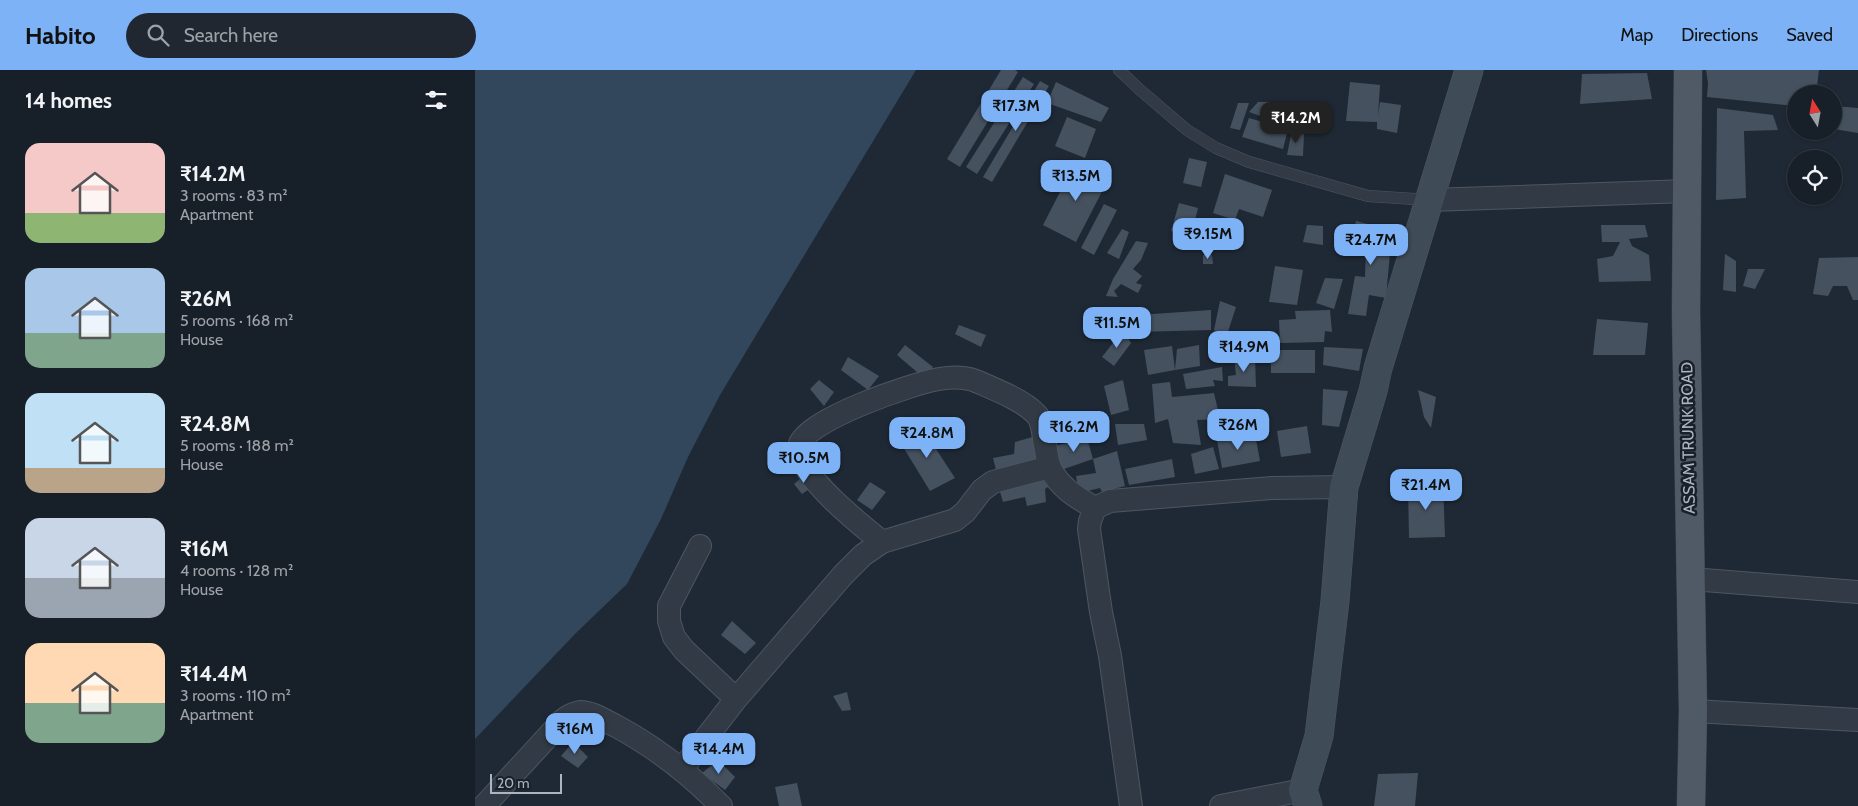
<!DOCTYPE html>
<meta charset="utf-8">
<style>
:root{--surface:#171f28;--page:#202730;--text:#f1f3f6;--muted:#9ea2a8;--line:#363d45;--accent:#7db3f6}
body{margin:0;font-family:Cabin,sans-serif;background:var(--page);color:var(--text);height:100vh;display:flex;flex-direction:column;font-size:19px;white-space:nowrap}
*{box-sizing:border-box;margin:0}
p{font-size:16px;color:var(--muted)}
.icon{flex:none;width:28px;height:28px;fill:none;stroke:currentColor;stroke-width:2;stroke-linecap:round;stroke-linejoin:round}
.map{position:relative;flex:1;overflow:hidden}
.details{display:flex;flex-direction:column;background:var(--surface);width:475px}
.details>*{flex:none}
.needle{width:32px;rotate:349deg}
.fabs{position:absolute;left:1312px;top:15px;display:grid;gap:10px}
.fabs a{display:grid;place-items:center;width:55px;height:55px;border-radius:50%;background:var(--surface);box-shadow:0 1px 4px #0004,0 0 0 1px var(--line);font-size:25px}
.scale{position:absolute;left:15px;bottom:12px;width:72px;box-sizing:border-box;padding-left:5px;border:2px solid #acb6c3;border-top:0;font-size:14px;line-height:18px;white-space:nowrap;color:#acb6c3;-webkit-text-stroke:4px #18202a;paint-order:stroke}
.price{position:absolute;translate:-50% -42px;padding:0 11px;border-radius:10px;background:var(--accent);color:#111;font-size:16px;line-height:32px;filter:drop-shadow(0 1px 2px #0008)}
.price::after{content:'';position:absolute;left:50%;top:30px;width:15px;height:11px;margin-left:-8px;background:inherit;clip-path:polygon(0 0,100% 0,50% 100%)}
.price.selected{background:#222;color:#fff}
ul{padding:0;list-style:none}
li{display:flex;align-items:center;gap:15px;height:125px;padding:0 25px}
li span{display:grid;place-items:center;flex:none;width:140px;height:100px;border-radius:15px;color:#555}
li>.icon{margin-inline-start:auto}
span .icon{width:60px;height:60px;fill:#fffc;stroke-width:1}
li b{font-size:21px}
h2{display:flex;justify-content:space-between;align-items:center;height:60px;padding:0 25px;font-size:21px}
header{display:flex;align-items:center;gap:30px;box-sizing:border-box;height:70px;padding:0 25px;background:var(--accent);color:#111}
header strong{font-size:24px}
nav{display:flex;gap:28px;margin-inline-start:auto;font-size:18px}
.search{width:350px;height:45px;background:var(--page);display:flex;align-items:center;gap:12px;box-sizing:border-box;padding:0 18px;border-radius:28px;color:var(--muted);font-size:19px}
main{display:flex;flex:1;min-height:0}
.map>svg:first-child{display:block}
.water{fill:#32465c}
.building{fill:#45515f}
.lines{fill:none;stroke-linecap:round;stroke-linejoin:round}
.lane-casing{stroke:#4d5661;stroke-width:12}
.street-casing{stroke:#4d5661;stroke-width:24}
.secondary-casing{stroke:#4d5661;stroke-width:29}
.primary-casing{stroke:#3c444f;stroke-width:29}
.lane{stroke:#323b45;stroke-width:11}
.street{stroke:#323b45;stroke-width:22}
.secondary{stroke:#404b58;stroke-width:28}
.primary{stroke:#505a66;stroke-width:28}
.labels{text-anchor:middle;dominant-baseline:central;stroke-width:5;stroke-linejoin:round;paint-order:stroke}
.street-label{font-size:16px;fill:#acb6c3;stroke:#18202a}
</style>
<header>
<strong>Habito</strong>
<div class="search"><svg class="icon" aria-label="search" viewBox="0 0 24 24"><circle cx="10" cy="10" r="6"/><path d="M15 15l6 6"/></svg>Search here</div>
<nav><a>Map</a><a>Directions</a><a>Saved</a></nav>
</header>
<main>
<section class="details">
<h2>14 homes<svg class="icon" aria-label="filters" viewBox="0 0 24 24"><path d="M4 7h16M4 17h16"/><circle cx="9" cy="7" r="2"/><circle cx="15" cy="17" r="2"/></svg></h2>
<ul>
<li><span style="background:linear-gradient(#f6c9c9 70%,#8fb573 0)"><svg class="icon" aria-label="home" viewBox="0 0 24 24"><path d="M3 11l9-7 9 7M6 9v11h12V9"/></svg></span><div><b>₹14.2M</b><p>3 rooms · 83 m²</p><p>Apartment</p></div></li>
<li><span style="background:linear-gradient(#a9c7e8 65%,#7fa58c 0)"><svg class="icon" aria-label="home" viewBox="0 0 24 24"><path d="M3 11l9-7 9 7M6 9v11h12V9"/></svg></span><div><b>₹26M</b><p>5 rooms · 168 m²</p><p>House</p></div></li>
<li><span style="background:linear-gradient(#bfe0f5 75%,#b9a48a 0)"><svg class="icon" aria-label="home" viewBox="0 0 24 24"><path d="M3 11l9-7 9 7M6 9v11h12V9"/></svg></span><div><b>₹24.8M</b><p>5 rooms · 188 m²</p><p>House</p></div></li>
<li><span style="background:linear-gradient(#c9d6e8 60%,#9aa5b1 0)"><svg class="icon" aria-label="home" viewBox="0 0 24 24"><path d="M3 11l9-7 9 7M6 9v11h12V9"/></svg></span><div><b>₹16M</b><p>4 rooms · 128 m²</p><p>House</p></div></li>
<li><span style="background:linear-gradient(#ffd9b3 60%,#7fa58c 0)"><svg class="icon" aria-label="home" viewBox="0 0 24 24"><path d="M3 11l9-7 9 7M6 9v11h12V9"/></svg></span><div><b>₹14.4M</b><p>3 rooms · 110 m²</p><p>Apartment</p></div></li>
</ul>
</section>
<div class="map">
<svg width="1383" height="736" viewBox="0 0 1383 736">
<rect width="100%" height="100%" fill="#1f2935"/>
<path class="water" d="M 0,0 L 441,0 L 245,325 L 213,387 L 186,449 L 152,514 L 100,564 L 0,669 Z"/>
<path class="building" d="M 526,0 L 540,0 L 543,2 L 485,97 L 472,89 Z
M 1231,0 L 1344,0 L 1341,24 L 1321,24 L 1321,36 L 1232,27 L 1233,13 Z
M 1172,3 L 1177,29 L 1105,34 L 1107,4 Z
M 548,7 L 559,14 L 502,104 L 491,97 Z
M 565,11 L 574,16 L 517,112 L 508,107 Z
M 581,12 L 634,38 L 626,52 L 572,33 Z
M 875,12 L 905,15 L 903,46 L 905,32 L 926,35 L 922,63 L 902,59 L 902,52 L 871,51 Z
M 783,32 L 795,32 L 791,48 L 774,42 Z
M 763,33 L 774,33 L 765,60 L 755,58 Z
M 825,34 L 835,39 L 831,58 L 818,55 Z
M 1359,36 L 1383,38 L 1383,63 L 1359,59 Z
M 1242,38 L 1298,45 L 1303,60 L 1269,61 L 1271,128 L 1241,130 Z
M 592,47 L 621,59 L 610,88 L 580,76 Z
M 774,48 L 813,59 L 808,79 L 767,67 Z
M 817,60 L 829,63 L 828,86 L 812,85 Z
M 714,88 L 732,92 L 726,117 L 708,113 Z
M 601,91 L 634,108 L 601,172 L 568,155 Z
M 750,104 L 797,120 L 788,147 L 764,139 L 760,150 L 738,143 Z
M 704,133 L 723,138 L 716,166 L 696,161 Z
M 629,134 L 642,140 L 619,185 L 606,178 Z
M 881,151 L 917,160 L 911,228 L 894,225 L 891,246 L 873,244 L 880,206 L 890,207 L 891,175 L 877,170 Z
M 832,155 L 848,156 L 848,175 L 828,172 Z
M 1126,155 L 1170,155 L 1173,167 L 1154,169 L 1157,176 L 1174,185 L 1176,211 L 1124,212 L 1122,189 L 1138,186 L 1145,172 L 1127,172 Z
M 647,159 L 654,162 L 644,189 L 632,183 Z
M 661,171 L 673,173 L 666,190 L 658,199 L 667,206 L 661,213 L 667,215 L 663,223 L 646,214 L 639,221 L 643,227 L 631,226 L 638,209 Z
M 720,172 L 729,173 L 728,180 L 719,179 Z
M 1250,184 L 1261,191 L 1261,222 L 1248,220 Z
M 728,185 L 737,185 L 738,194 L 728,194 Z
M 1383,187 L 1383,230 L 1378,230 L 1372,216 L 1358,216 L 1353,226 L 1338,224 L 1344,188 Z
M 800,196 L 828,200 L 822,235 L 794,232 Z
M 1273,199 L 1290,199 L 1280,219 L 1268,216 Z
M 850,208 L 868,209 L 859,239 L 841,233 Z
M 745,231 L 761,237 L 751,268 L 739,260 Z
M 736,240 L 736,260 L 661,262 L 663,245 Z
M 855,240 L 857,262 L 850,261 L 849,272 L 805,273 L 804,250 L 821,249 L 820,241 Z
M 1122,249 L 1173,253 L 1170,285 L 1118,285 Z
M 484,255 L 511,265 L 506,277 L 480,264 Z
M 648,260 L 656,273 L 639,296 L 627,287 Z
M 430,275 L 458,297 L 450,309 L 422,285 Z
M 724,275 L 725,296 L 700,300 L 673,305 L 669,280 L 697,276 L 700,300 L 702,279 Z
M 849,277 L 888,279 L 884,301 L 848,295 Z
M 796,280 L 840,280 L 840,303 L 796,303 Z
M 373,287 L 404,306 L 393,320 L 366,300 Z
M 759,287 L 780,287 L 781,317 L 753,316 L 753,306 L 761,305 Z
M 747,297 L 748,311 L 738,310 L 740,316 L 711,319 L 708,304 Z
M 344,310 L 359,322 L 349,336 L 335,319 Z
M 648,310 L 654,340 L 636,345 L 629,316 Z
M 695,312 L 697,327 L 739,323 L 745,349 L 722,350 L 726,375 L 698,373 L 693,349 L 680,353 L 677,314 Z
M 848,319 L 873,321 L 864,357 L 847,355 Z
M 943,320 L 961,327 L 956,358 L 949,347 Z
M 640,354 L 669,354 L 672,370 L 643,375 Z
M 446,356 L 480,408 L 455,421 L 425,372 Z
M 832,356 L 836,383 L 806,387 L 802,361 Z
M 568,364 L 571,389 L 521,400 L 518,388 L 539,384 L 540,372 Z
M 780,364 L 785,391 L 747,398 L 742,370 Z
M 612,368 L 618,389 L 586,400 L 580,376 Z
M 738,377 L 744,399 L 720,404 L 716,384 Z
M 642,381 L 650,416 L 627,422 L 625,418 L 604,423 L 601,406 L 621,403 L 618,389 Z
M 697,389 L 700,407 L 654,415 L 650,399 Z
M 575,400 L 578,413 L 570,419 L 571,432 L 552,436 L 550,427 L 528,432 L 523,415 Z
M 331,404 L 340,415 L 327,424 L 319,414 Z
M 395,412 L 411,422 L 397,440 L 382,430 Z
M 968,414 L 970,467 L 934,468 L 933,415 Z
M 257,551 L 281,573 L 270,584 L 246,565 Z
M 372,622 L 376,640 L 367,641 L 358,626 Z
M 98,672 L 113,687 L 103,698 L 86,686 Z
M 243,690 L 260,707 L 250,720 L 227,703 Z
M 943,703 L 940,736 L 899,736 L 903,704 Z
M 322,713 L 327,736 L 304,736 L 300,717 Z"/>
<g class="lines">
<defs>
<path id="lane" d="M 644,0 L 664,19 L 712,60 L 741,78 L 774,92 L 893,126 L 955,130"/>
<path id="street" d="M 955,130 L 1212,121
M 407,472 C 387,456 321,404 324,377 C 326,351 439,313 464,309 C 476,307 490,307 501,311 C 519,319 548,330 561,344 C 567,350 568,360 569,369 C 571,378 572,390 575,398 C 584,417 602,428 620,438
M 225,476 L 194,536 L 194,551 L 199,567 L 209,580 L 261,629
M 1216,509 L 1383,522
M 1218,641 L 1383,650
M 207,699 L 261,629 L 368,505 L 388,485 L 407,472 L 480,450 L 490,442 L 507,420 L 518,412 L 575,397
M 9,736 L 88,650 C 93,646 99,643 105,642 C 118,642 130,651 141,656 C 182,678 214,703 246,736
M 656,736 L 635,586 L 626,542 L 614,459 L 615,451 L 620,438 L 635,431 L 798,418 L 869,417
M 746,736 L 828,720"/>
<path id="secondary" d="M 833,736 L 828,720 L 844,666 L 860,531 L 869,417 L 898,321 L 903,298 L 994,0"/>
<path id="primary" d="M 1213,0 L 1211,242 L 1218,641 L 1216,736"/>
</defs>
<use href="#lane" class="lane-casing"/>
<use href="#street" class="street-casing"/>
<use href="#secondary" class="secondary-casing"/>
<use href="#primary" class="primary-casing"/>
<use href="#lane" class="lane"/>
<use href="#street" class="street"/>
<use href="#secondary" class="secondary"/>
<use href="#primary" class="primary"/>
</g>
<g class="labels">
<g class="street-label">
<text transform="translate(1213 368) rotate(-91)">ASSAM TRUNK ROAD</text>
</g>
</g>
</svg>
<div class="fabs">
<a><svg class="needle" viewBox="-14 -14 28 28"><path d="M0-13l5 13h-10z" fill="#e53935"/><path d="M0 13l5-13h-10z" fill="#9ea2a8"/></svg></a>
<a><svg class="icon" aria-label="locate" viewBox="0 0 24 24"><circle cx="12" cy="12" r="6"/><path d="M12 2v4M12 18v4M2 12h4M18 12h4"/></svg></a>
</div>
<div class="scale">20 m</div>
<b class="price" style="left:541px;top:62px">₹17.3M</b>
<b class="price selected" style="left:821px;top:74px">₹14.2M</b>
<b class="price" style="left:601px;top:132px">₹13.5M</b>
<b class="price" style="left:733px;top:190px">₹9.15M</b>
<b class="price" style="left:896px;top:196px">₹24.7M</b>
<b class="price" style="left:642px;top:279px">₹11.5M</b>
<b class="price" style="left:769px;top:303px">₹14.9M</b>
<b class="price" style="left:763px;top:381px">₹26M</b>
<b class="price" style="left:599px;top:383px">₹16.2M</b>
<b class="price" style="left:452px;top:389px">₹24.8M</b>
<b class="price" style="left:329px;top:414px">₹10.5M</b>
<b class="price" style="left:951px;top:441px">₹21.4M</b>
<b class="price" style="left:100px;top:685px">₹16M</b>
<b class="price" style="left:244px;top:705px">₹14.4M</b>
</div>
</main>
